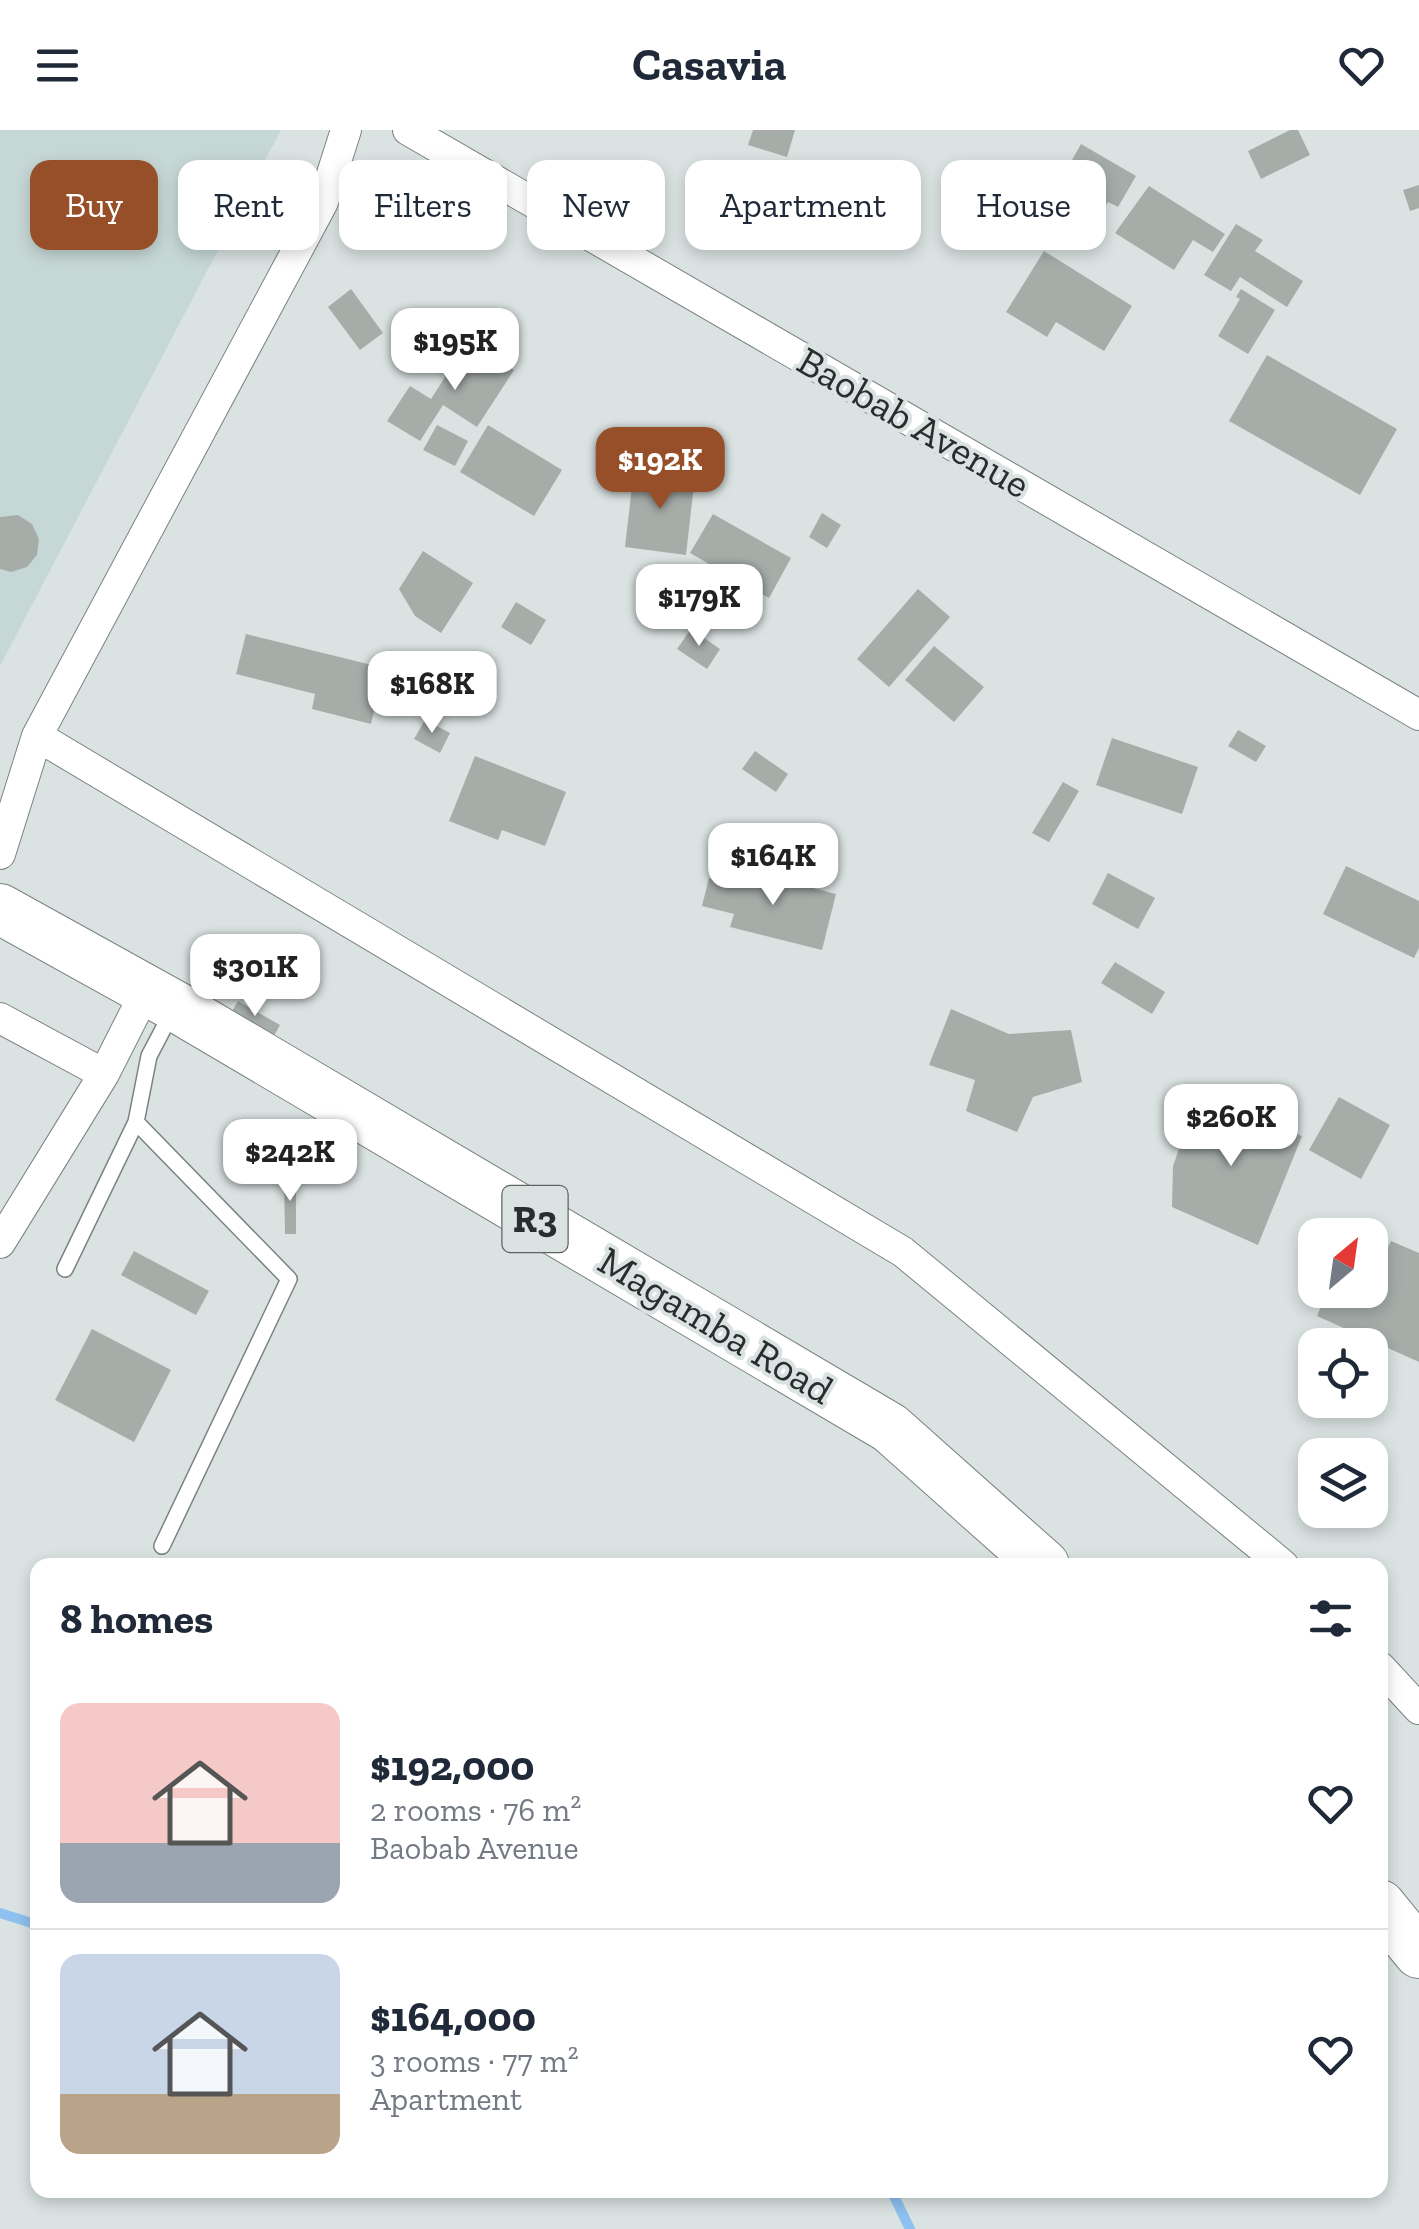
<!DOCTYPE html>
<meta charset="utf-8">
<style>
:root{--surface:#fff;--page:#f6f6f7;--text:#1f2937;--muted:#747a83;--line:#e0e1e3;--accent:#964f28}
body{margin:0;font-family:"Zilla Slab",serif;background:var(--page);color:var(--text);height:100vh;display:flex;flex-direction:column;font-size:38px;white-space:nowrap}
*{box-sizing:border-box;margin:0}
p{font-size:32px;color:var(--muted)}
.icon{flex:none;width:55px;height:55px;fill:none;stroke:currentColor;stroke-width:2;stroke-linecap:round;stroke-linejoin:round}
.map{position:relative;flex:1;overflow:hidden}
.sheet{position:absolute;left:30px;top:1428px;width:1358px;height:640px;display:flex;flex-direction:column;background:var(--surface);border-radius:20px;box-shadow:0 5px 15px #0003}
.sheet>*{flex:none}
.hud{position:absolute;left:30px;top:30px;width:1360px;height:90px;display:flex;gap:20px}
.needle{width:65px;rotate:29deg}
.tools{position:absolute;left:1298px;top:1088px;display:grid;gap:20px}
.tools a{display:grid;place-items:center;width:90px;height:90px;border-radius:20px;background:var(--surface);box-shadow:0 5px 15px #0003;font-size:50px}
.price{position:absolute;translate:-50% -85px;padding:0 22px;border-radius:20px;background:#fff;color:#222;font-size:32px;line-height:65px;filter:drop-shadow(0 2px 5px #0008)}
.price::after{content:'';position:absolute;left:50%;top:60px;width:30px;height:22px;margin-left:-15px;background:inherit;clip-path:polygon(0 0,100% 0,50% 100%)}
.price.selected{background:var(--accent);color:#fff}
ul{padding:0;list-style:none}
li{display:flex;align-items:center;gap:30px;height:250px;padding:0 30px}
li+li{border-top:2px solid var(--line)}
li span{display:grid;place-items:center;flex:none;width:280px;height:200px;border-radius:20px;color:#555}
li>.icon{margin-inline-start:auto}
span .icon{width:120px;height:120px;fill:#fffc;stroke-width:1}
li b{font-size:42px}
h2{display:flex;justify-content:space-between;align-items:center;height:120px;padding:0 30px;font-size:42px}
.tag{padding:0 35px;border-radius:20px;background:var(--surface);box-shadow:0 5px 15px #0003;font-size:35px;line-height:90px}
.tag.selected{background:var(--accent);color:#fff}
header{display:flex;justify-content:space-between;align-items:center;height:130px;padding:0 30px;background:var(--surface);font-size:45px;font-weight:700}
.map>svg:first-child{display:block}
.built{fill:#c6d8d6}
.lines{fill:none;stroke-linecap:round;stroke-linejoin:round}
.stream{stroke:#8ec1ef;stroke-width:10}
.building{fill:#a6ada9}
.service-casing{stroke:#7b8382;stroke-width:18}
.minor-casing{stroke:#7b8382;stroke-width:32}
.trunk-casing{stroke:#7b8382;stroke-width:52}
.service{stroke:#fff;stroke-width:15}
.minor{stroke:#fff;stroke-width:30}
.trunk{stroke:#fff;stroke-width:50}
.labels{text-anchor:middle;dominant-baseline:central;stroke-width:8;stroke-linejoin:round;paint-order:stroke}
.shield{fill:#dae3e2;stroke:#5f6463;stroke-width:2.5}
.shield-label{font-size:38px;font-weight:bold;fill:#2a2d2d}
.street-label{font-size:40px;fill:#2a2d2d;stroke:#dae3e2}
</style>
<header><svg class="icon" aria-label="menu" viewBox="0 0 24 24"><path d="M4 6h16M4 12h16M4 18h16"/></svg>Casavia<svg class="icon" aria-label="heart" viewBox="0 0 24 24"><path d="M12 20l-8-8c-3-5 5-10 8-4 3-6 11-1 8 4z"/></svg></header>
<div class="map">
<svg width="1419" height="2099" viewBox="0 0 1419 2099">
<rect width="100%" height="100%" fill="#dae3e2"/>
<path class="built" d="M 0,0 L 281,0 L 0,536 Z"/>
<g class="lines">
<path class="stream" d="M 0,1783 L 38,1795
M 891,2060 L 910,2099"/>
</g>
<path class="building" d="M 753,0 L 795,0 L 787,27 L 748,15 Z
M 1290,0 L 1298,0 L 1310,25 L 1261,49 L 1248,21 Z
M 1081,14 L 1136,46 L 1118,77 L 1108,72 L 1098,90 L 1053,64 Z
M 1419,55 L 1419,78 L 1410,81 L 1403,60 Z
M 1149,56 L 1225,104 L 1213,122 L 1193,110 L 1174,140 L 1115,103 Z
M 1236,94 L 1263,110 L 1255,121 L 1303,151 L 1287,177 L 1240,147 L 1231,161 L 1204,145 Z
M 1044,121 L 1132,176 L 1104,221 L 1056,192 L 1047,207 L 1006,182 Z
M 351,159 L 383,203 L 360,220 L 328,177 Z
M 1241,159 L 1275,180 L 1248,224 L 1218,206 L 1240,169 L 1236,167 Z
M 468,211 L 514,240 L 477,297 L 443,275 L 420,311 L 387,291 L 410,256 L 431,269 Z
M 1267,225 L 1397,299 L 1360,365 L 1229,291 Z
M 437,295 L 468,311 L 455,336 L 423,320 Z
M 488,295 L 562,340 L 534,386 L 460,342 Z
M 634,339 L 695,346 L 686,425 L 625,417 Z
M 822,383 L 841,395 L 827,418 L 809,407 Z
M 713,384 L 791,428 L 769,468 L 690,423 Z
M 18,385 L 32,394 L 39,409 L 37,425 L 27,437 L 11,442 L 0,439 L 0,387 Z
M 423,421 L 473,453 L 441,503 L 415,486 L 399,459 Z
M 918,459 L 950,487 L 889,557 L 857,529 Z
M 516,472 L 546,490 L 531,515 L 501,497 Z
M 691,499 L 720,519 L 707,539 L 677,519 Z
M 246,504 L 384,538 L 371,594 L 312,579 L 315,564 L 236,544 Z
M 934,516 L 984,557 L 954,592 L 905,550 Z
M 425,590 L 450,603 L 440,623 L 414,609 Z
M 1238,600 L 1266,616 L 1256,632 L 1228,616 Z
M 1112,608 L 1198,637 L 1182,684 L 1096,655 Z
M 755,621 L 788,644 L 776,662 L 742,639 Z
M 475,626 L 566,662 L 545,716 L 502,700 L 498,710 L 449,691 Z
M 1063,652 L 1079,661 L 1049,712 L 1032,703 Z
M 1346,736 L 1419,771 L 1419,818 L 1414,828 L 1323,784 Z
M 738,739 L 836,764 L 822,820 L 730,797 L 734,784 L 702,776 L 709,748 L 734,754 Z
M 1108,743 L 1155,768 L 1138,799 L 1092,774 Z
M 1115,832 L 1165,862 L 1152,884 L 1101,853 Z
M 238,871 L 280,895 L 274,906 L 231,883 Z
M 951,879 L 1009,904 L 1071,900 L 1082,952 L 1033,967 L 1017,1002 L 966,981 L 975,950 L 929,935 Z
M 1198,965 L 1302,1006 L 1258,1115 L 1172,1077 L 1173,1036 Z
M 1339,967 L 1390,995 L 1361,1049 L 1309,1020 Z
M 257,1018 L 282,1038 L 275,1047 L 250,1026 Z
M 284,1045 L 296,1045 L 296,1104 L 285,1104 Z
M 1391,1111 L 1419,1123 L 1419,1232 L 1317,1186 L 1328,1160 L 1370,1160 L 1370,1152 Z
M 134,1121 L 209,1161 L 196,1185 L 121,1145 Z
M 92,1199 L 171,1240 L 134,1312 L 55,1270 Z"/>
<g class="lines">
<defs>
<path id="service" d="M 65,1139 L 136,992
M 162,1416 L 289,1149 L 136,992 L 149,926 L 171,884"/>
<path id="minor" d="M 408,0 L 1419,585
M 37,606 L 903,1122 L 1283,1435
M 0,724 L 37,606 L 323,72 L 346,0
M 0,888 L 104,944
M 0,1113 L 104,944 L 146,861
M 1380,1537 L 1419,1579"/>
<path id="trunk" d="M 0,779 L 175,876 L 890,1298 L 1044,1435
M 1380,1775 L 1419,1823"/>
</defs>
<use href="#service" class="service-casing"/>
<use href="#minor" class="minor-casing"/>
<use href="#trunk" class="trunk-casing"/>
<use href="#service" class="service"/>
<use href="#minor" class="minor"/>
<use href="#trunk" class="trunk"/>
</g>
<g class="labels">
<rect class="shield" x="502.5" y="1056" width="65" height="66" rx="8"/>
<g class="shield-label">
<text x="535" y="1089">R3</text>
</g>
<g class="street-label">
<text transform="translate(914 292) rotate(30)">Baobab Avenue</text>
<text transform="translate(716 1195) rotate(31)">Magamba Road</text>
</g>
</g>
</svg>
<div class="tools">
<a><svg class="needle" viewBox="-14 -14 28 28"><path d="M0-13l5 13h-10z" fill="#e53935"/><path d="M0 13l5-13h-10z" fill="#747a83"/></svg></a>
<a><svg class="icon" aria-label="locate" viewBox="0 0 24 24"><circle cx="12" cy="12" r="6"/><path d="M12 2v4M12 18v4M2 12h4M18 12h4"/></svg></a>
<a><svg class="icon" aria-label="layers" viewBox="0 0 24 24"><path d="M12 4l9 5-9 5-9-5zM3 14l9 5 9-5"/></svg></a>
</div>
<b class="price" style="left:455px;top:263px">$195K</b>
<b class="price selected" style="left:660px;top:382px">$192K</b>
<b class="price" style="left:699px;top:519px">$179K</b>
<b class="price" style="left:432px;top:606px">$168K</b>
<b class="price" style="left:773px;top:778px">$164K</b>
<b class="price" style="left:255px;top:889px">$301K</b>
<b class="price" style="left:1231px;top:1039px">$260K</b>
<b class="price" style="left:290px;top:1074px">$242K</b>
<div class="hud">
<a class="tag selected">Buy</a>
<a class="tag">Rent</a>
<a class="tag">Filters</a>
<a class="tag">New</a>
<a class="tag">Apartment</a>
<a class="tag">House</a>
</div>
<section class="sheet">
<h2>8 homes<svg class="icon" aria-label="filters" viewBox="0 0 24 24"><path d="M4 7h16M4 17h16"/><circle cx="9" cy="7" r="2"/><circle cx="15" cy="17" r="2"/></svg></h2>
<ul>
<li><span style="background:linear-gradient(#f6c9c9 70%,#9aa5b1 0)"><svg class="icon" aria-label="home" viewBox="0 0 24 24"><path d="M3 11l9-7 9 7M6 9v11h12V9"/></svg></span><div><b>$192,000</b><p>2 rooms · 76 m²</p><p>Baobab Avenue</p></div><svg class="icon" aria-label="heart" viewBox="0 0 24 24"><path d="M12 20l-8-8c-3-5 5-10 8-4 3-6 11-1 8 4z"/></svg></li>
<li><span style="background:linear-gradient(#c9d6e8 70%,#b9a48a 0)"><svg class="icon" aria-label="home" viewBox="0 0 24 24"><path d="M3 11l9-7 9 7M6 9v11h12V9"/></svg></span><div><b>$164,000</b><p>3 rooms · 77 m²</p><p>Apartment</p></div><svg class="icon" aria-label="heart" viewBox="0 0 24 24"><path d="M12 20l-8-8c-3-5 5-10 8-4 3-6 11-1 8 4z"/></svg></li>
</ul>
</section>
</div>
